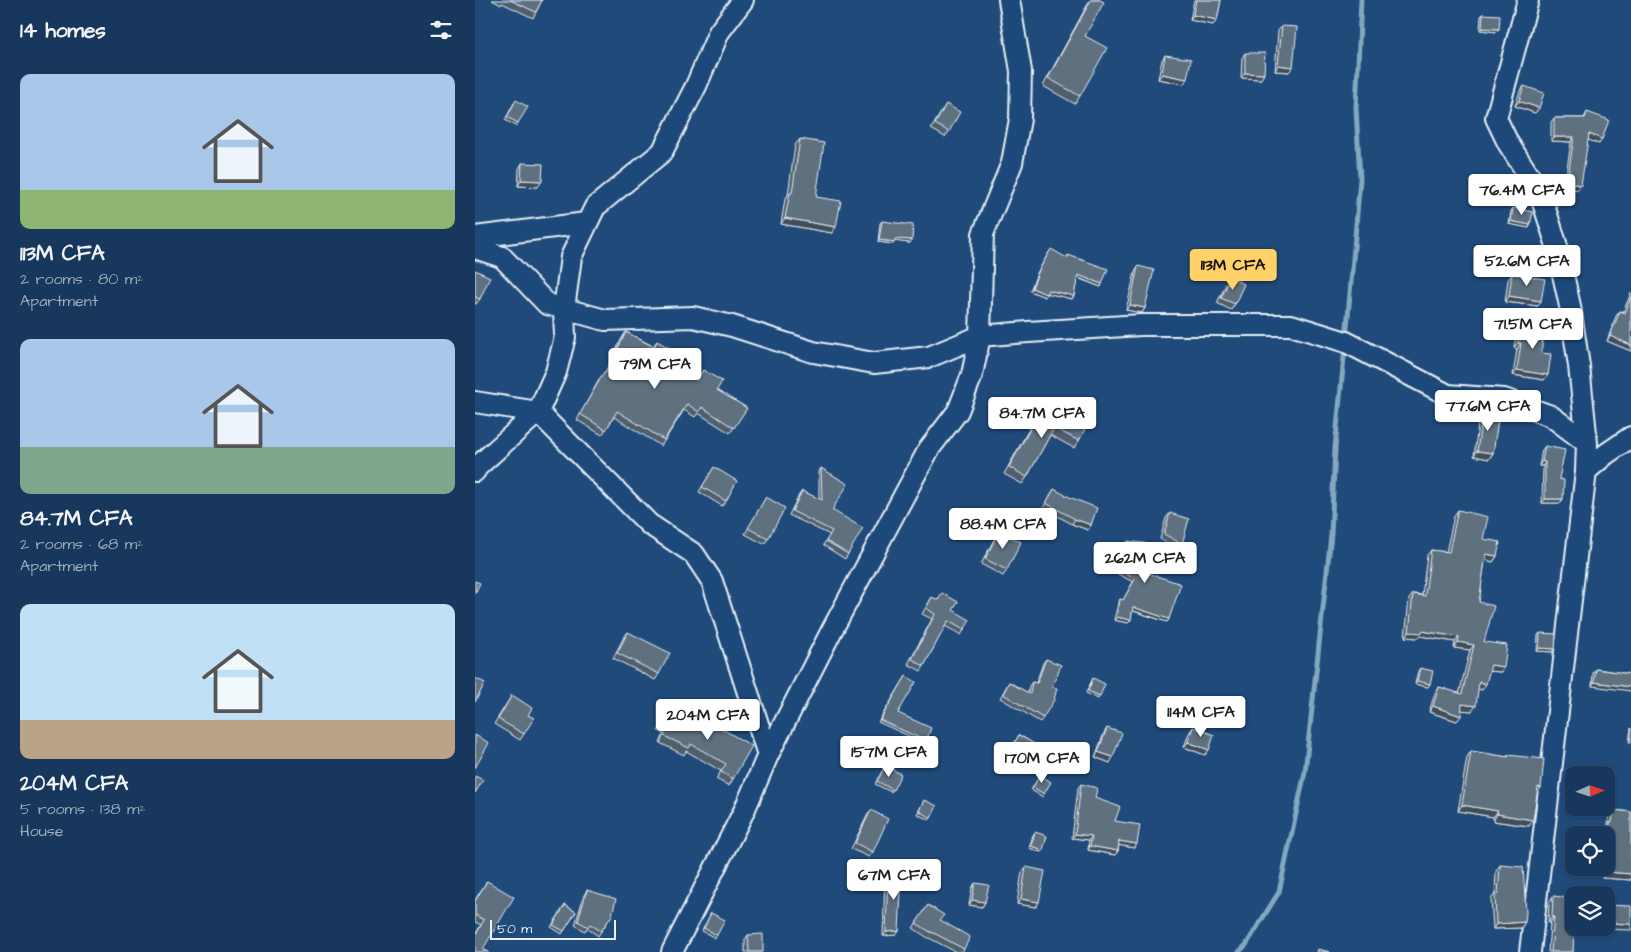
<!DOCTYPE html>
<meta charset="utf-8">
<style>
:root{--surface:#17385c;--page:#203f62;--text:#f1f3f6;--muted:#9eacbb;--line:#365272;--accent:#ffd166}
body{margin:0;font-family:"Architects Daughter",sans-serif;background:var(--page);color:var(--text);height:100vh;display:flex;flex-direction:column;font-size:19px;white-space:nowrap}
*{box-sizing:border-box;margin:0}
p{font-size:16px;color:var(--muted)}
.icon{flex:none;width:28px;height:28px;fill:none;stroke:currentColor;stroke-width:2;stroke-linecap:round;stroke-linejoin:round}
.map{position:relative;flex:1;overflow:hidden}
.drawer{display:flex;flex-direction:column;background:var(--surface);width:475px}
.drawer>*{flex:none}
.needle{width:32px;rotate:87deg}
.buttons{position:absolute;left:1090px;top:766px;display:grid;gap:10px}
.buttons a{display:grid;place-items:center;width:50px;height:50px;border-radius:10px;background:var(--surface);box-shadow:0 1px 4px #0004,0 0 0 1px var(--line);font-size:25px}
.scale{position:absolute;left:15px;bottom:12px;width:126px;box-sizing:border-box;padding-left:5px;border:2px solid #e8f1f8;border-top:0;font-size:14px;line-height:18px;white-space:nowrap;color:#e8f1f8;-webkit-text-stroke:4px #1f4a7a;paint-order:stroke}
.price{position:absolute;translate:-50% -42px;padding:0 11px;border-radius:5px;background:#fff;color:#222;font-size:16px;line-height:32px;filter:drop-shadow(0 1px 2px #0008)}
.price::after{content:'';position:absolute;left:50%;top:30px;width:15px;height:11px;margin-left:-8px;background:inherit;clip-path:polygon(0 0,100% 0,50% 100%)}
.price.current{background:var(--accent);color:#111}
ul{padding:0;list-style:none}
li{display:grid;align-content:center;gap:10px;height:265px;padding:0 20px}
li span{display:grid;place-items:center;height:155px;border-radius:10px;color:#555}
li>.icon{margin-inline-start:auto}
span .icon{width:90px;height:90px;fill:#fffc;stroke-width:1}
li b{font-size:21px}
h2{display:flex;justify-content:space-between;align-items:center;height:60px;padding:0 20px;font-size:21px}
main{display:flex;flex:1;min-height:0}
.map>svg:first-child{display:block}
.lines{fill:none;stroke-linecap:round;stroke-linejoin:round}
.stream{stroke:#83a8c0;stroke-width:5}
.street-casing{stroke:#e8f1f8;stroke-width:24}
.street{stroke:#1f4a7a;stroke-width:20}
.wall{fill:#515f6d;stroke:#e8f1f8}
.shaded-wall{fill:#424e59;stroke:#e8f1f8}
.building{fill:#5e6f7f;stroke:#e8f1f8}
</style>
<main>
<section class="drawer">
<h2>14 homes<svg class="icon" aria-label="filters" viewBox="0 0 24 24"><path d="M4 7h16M4 17h16"/><circle cx="9" cy="7" r="2"/><circle cx="15" cy="17" r="2"/></svg></h2>
<ul>
<li><span style="background:linear-gradient(#a9c7e8 75%,#8fb573 0)"><svg class="icon" aria-label="home" viewBox="0 0 24 24"><path d="M3 11l9-7 9 7M6 9v11h12V9"/></svg></span><div><b>113M CFA</b><p>2 rooms · 80 m²</p><p>Apartment</p></div></li>
<li><span style="background:linear-gradient(#a9c7e8 70%,#7fa58c 0)"><svg class="icon" aria-label="home" viewBox="0 0 24 24"><path d="M3 11l9-7 9 7M6 9v11h12V9"/></svg></span><div><b>84.7M CFA</b><p>2 rooms · 68 m²</p><p>Apartment</p></div></li>
<li><span style="background:linear-gradient(#bfe0f5 75%,#b9a48a 0)"><svg class="icon" aria-label="home" viewBox="0 0 24 24"><path d="M3 11l9-7 9 7M6 9v11h12V9"/></svg></span><div><b>204M CFA</b><p>5 rooms · 138 m²</p><p>House</p></div></li>
</ul>
</section>
<div class="map">
<svg width="1156" height="952" viewBox="0 0 1156 952">
<rect width="100%" height="100%" fill="#1f4a7a"/>
<filter id="ink" filterUnits="userSpaceOnUse"><feTurbulence type="fractalNoise" baseFrequency=".02" numOctaves="2"/><feDisplacementMap in="SourceGraphic" scale="10" xChannelSelector="R" yChannelSelector="G"/><feConvolveMatrix kernelMatrix="1 2 1 2 8 2 1 2 1" color-interpolation-filters="sRGB"/></filter>
<g filter="url(#ink)">
<g class="lines">
<path class="stream" d="M 871,339 L 885,179 L 881,108 L 886,0
M 764,952 L 771,945 L 804,892 L 830,772 L 856,535 L 860,448 L 870,347"/>
<defs>
<path id="street" d="M 1053,0 L 1021,118 L 1033,143 L 1065,193 L 1081,243 L 1095,306 L 1104,366 L 1112,443 L 1111,471 L 1055,952
M 0,237 L 111,223
M 0,248 L 27,257 L 72,304 L 130,320 L 218,317 L 257,326 L 338,352 L 399,363 L 454,357 L 505,336 L 553,332 L 666,325 L 816,325 L 871,342 L 973,395 L 1029,399 L 1076,416 L 1112,443
M 0,402 L 63,412 L 174,524 L 219,554 L 237,581 L 293,755
M 0,471 L 2,467 L 63,412 L 81,372 L 90,337 L 89,309 L 96,257 L 120,207 L 187,152 L 221,86 L 244,32 L 268,0
M 1111,471 L 1131,454 L 1156,437
M 197,952 L 269,811 L 293,755 L 357,630 L 454,449 L 483,411 L 497,375 L 505,336 L 508,234 L 537,163 L 545,119 L 546,71 L 534,0"/>
</defs>
<use href="#street" class="street-casing"/>
<use href="#street" class="street"/>
</g>
<path class="wall" d="M 17,0 L 67,0 L 58,18 L 27,3 L 26,5 Z
M 615,0 L 625,0 L 610,36 L 605,96 L 600,104 L 568,86 Z
M 719,0 L 746,0 L 742,20 L 738,25 L 715,20 Z
M 1008,14 L 1024,29 L 1022,32 L 1005,30 L 1006,16 Z
M 807,26 L 814,72 L 800,71 L 803,31 Z
M 770,53 L 786,79 L 766,78 L 767,58 Z
M 690,55 L 709,84 L 683,79 L 687,60 Z
M 1049,86 L 1064,108 L 1060,113 L 1040,106 L 1045,91 Z
M 39,103 L 43,123 L 41,126 L 30,120 Z
M 471,104 L 474,132 L 470,137 L 456,129 Z
M 1112,112 L 1127,139 L 1124,144 L 1113,139 L 1103,190 L 1089,188 L 1096,142 L 1076,141 L 1076,122 L 1079,118 L 1109,118 Z
M 325,139 L 341,197 L 357,233 L 306,224 L 310,199 L 313,195 L 320,145 Z
M 47,163 L 63,187 L 43,186 L 44,169 Z
M 1038,208 L 1054,228 L 1034,224 L 1036,211 Z
M 407,221 L 435,243 L 420,241 L 418,244 L 403,242 L 405,223 Z
M 574,252 L 591,258 L 593,255 L 626,287 L 602,278 L 599,296 L 597,299 L 572,293 L 570,297 L 555,291 L 562,273 Z
M 663,266 L 670,308 L 667,313 L 651,310 L 660,272 Z
M 0,270 L 5,299 L 1,304 L 0,304 Z
M 1037,274 L 1063,306 L 1030,302 L 1033,280 Z
M 756,277 L 760,304 L 756,310 L 742,303 L 752,282 Z
M 1156,293 L 1156,351 L 1132,341 L 1141,316 L 1145,311 L 1148,312 Z
M 1045,323 L 1066,353 L 1069,380 L 1038,375 L 1042,349 L 1039,348 L 1042,329 Z
M 151,332 L 178,346 L 182,341 L 199,366 L 222,380 L 228,370 L 242,390 L 272,408 L 255,433 L 223,413 L 220,417 L 209,410 L 186,446 L 139,417 L 127,435 L 102,420 L 125,378 L 130,372 L 147,338 Z
M 568,406 L 604,441 L 599,448 L 575,435 L 552,477 L 547,484 L 529,474 L 563,413 Z
M 1008,412 L 1018,453 L 1014,459 L 999,456 L 1004,417 Z
M 1070,446 L 1088,499 L 1085,503 L 1067,503 L 1068,466 L 1064,466 L 1067,450 Z
M 239,467 L 251,501 L 247,506 L 224,492 Z
M 346,468 L 357,510 L 373,554 L 370,559 L 348,545 L 355,535 L 314,515 L 324,495 L 327,491 L 344,499 L 344,472 Z
M 579,489 L 616,525 L 613,530 L 597,524 L 568,508 Z
M 291,497 L 293,539 L 289,544 L 270,534 Z
M 983,510 L 1008,539 L 1022,556 L 1018,562 L 1010,560 L 1004,602 L 1009,642 L 1026,672 L 1014,671 L 1007,690 L 1003,688 L 997,711 L 986,710 L 982,721 L 954,712 L 960,693 L 964,687 L 984,694 L 995,650 L 979,648 L 980,642 L 945,636 L 943,638 L 930,637 L 934,599 L 938,594 L 947,595 L 952,555 L 956,550 L 971,552 L 979,516 Z
M 695,513 L 707,544 L 703,549 L 685,539 L 691,518 Z
M 524,531 L 532,570 L 528,576 L 506,564 L 521,536 Z
M 653,541 L 673,573 L 694,619 L 692,622 L 658,611 L 653,623 L 639,620 L 643,603 L 645,599 L 648,600 L 658,582 L 641,573 L 646,563 L 642,560 Z
M 467,593 L 478,610 L 489,630 L 486,635 L 470,626 L 449,666 L 446,671 L 433,664 L 457,619 L 447,614 L 457,597 L 462,600 Z
M 153,632 L 184,674 L 180,680 L 138,658 L 149,637 Z
M 1065,633 L 1078,652 L 1062,651 L 1063,635 Z
M 571,659 L 577,687 L 568,718 L 565,722 L 525,698 L 534,682 L 553,693 L 554,686 L 557,682 L 561,683 L 568,663 Z
M 945,668 L 953,687 L 940,684 L 943,671 Z
M 1121,669 L 1156,674 L 1117,686 L 1118,673 Z
M 431,676 L 423,713 L 451,741 L 449,743 L 403,722 Z
M 618,678 L 625,696 L 623,699 L 611,693 Z
M 37,695 L 53,715 L 49,734 L 45,740 L 19,724 Z
M 196,709 L 231,727 L 235,722 L 258,779 L 254,786 L 241,779 L 246,771 L 211,751 L 209,755 L 185,743 L 189,734 L 183,731 L 191,716 Z
M 718,727 L 730,755 L 709,747 L 714,733 Z
M 632,728 L 635,763 L 620,757 L 629,733 Z
M 1156,728 L 1156,742 L 1154,742 Z
M 544,735 L 566,748 L 558,762 L 536,749 Z
M 996,751 L 1032,757 L 1033,755 L 1066,788 L 1062,793 L 1054,826 L 1018,821 L 1018,817 L 983,811 L 992,757 Z
M 410,766 L 418,790 L 416,792 L 400,784 Z
M 565,775 L 569,794 L 568,797 L 556,790 Z
M 606,784 L 640,821 L 659,848 L 644,845 L 643,851 L 640,855 L 613,850 L 614,840 L 597,838 L 603,788 Z
M 449,800 L 456,818 L 454,820 L 442,814 Z
M 396,810 L 398,852 L 394,857 L 376,849 L 392,816 Z
M 1139,810 L 1156,812 L 1156,880 L 1127,878 L 1128,868 L 1131,868 L 1131,828 L 1133,825 L 1134,816 Z
M 560,832 L 566,852 L 554,848 L 558,835 Z
M 1025,865 L 1046,928 L 1018,929 L 1016,899 L 1020,894 L 1021,871 Z
M 551,867 L 561,907 L 542,904 L 547,872 Z
M 413,872 L 424,931 L 421,935 L 408,936 L 410,876 Z
M 12,881 L 8,949 L 0,952 L 0,935 L 6,925 L 0,922 L 0,900 Z
M 500,883 L 510,902 L 507,907 L 494,905 L 497,888 Z
M 112,890 L 137,915 L 123,936 L 112,928 L 110,931 L 100,925 L 109,895 Z
M 1078,896 L 1094,903 L 1098,952 L 1073,952 L 1075,923 L 1073,923 L 1074,902 Z
M 90,905 L 101,912 L 87,934 L 76,927 Z
M 453,905 L 489,949 L 487,952 L 481,952 L 454,938 L 453,938 L 438,928 Z
M 236,913 L 242,935 L 240,938 L 227,931 Z
M 273,935 L 288,952 L 270,952 L 270,940 Z"/>
<path class="shaded-wall" d="M 718,15 L 742,20 L 738,25 L 715,20 Z
M 1007,28 L 1024,29 L 1022,32 L 1005,30 Z
M 803,65 L 818,67 L 814,72 L 800,71 Z
M 770,73 L 789,74 L 786,79 L 766,78 Z
M 687,74 L 712,79 L 709,84 L 683,79 Z
M 1044,101 L 1064,108 L 1060,113 L 1040,106 Z
M 1114,134 L 1127,139 L 1124,144 L 1111,139 Z
M 1079,137 L 1099,137 L 1096,142 L 1076,141 Z
M 46,180 L 67,181 L 63,187 L 43,186 Z
M 1092,183 L 1106,185 L 1103,190 L 1089,188 Z
M 310,218 L 361,227 L 357,233 L 306,224 Z
M 1036,221 L 1055,225 L 1054,228 L 1034,224 Z
M 420,239 L 437,240 L 435,243 L 418,241 Z
M 404,240 L 420,242 L 418,244 L 403,242 Z
M 603,275 L 627,284 L 626,287 L 601,277 Z
M 557,288 L 571,294 L 570,297 L 555,291 Z
M 573,290 L 599,296 L 597,299 L 571,293 Z
M 1034,296 L 1066,301 L 1063,306 L 1030,302 Z
M 655,305 L 670,308 L 667,313 L 651,310 Z
M 1135,336 L 1156,345 L 1156,351 L 1132,341 Z
M 1043,343 L 1046,343 L 1042,349 L 1039,348 Z
M 1042,370 L 1073,375 L 1069,380 L 1038,375 Z
M 1002,451 L 1018,453 L 1014,459 L 999,456 Z
M 1067,461 L 1070,462 L 1068,466 L 1064,466 Z
M 1070,499 L 1088,499 L 1085,503 L 1067,503 Z
M 600,519 L 616,525 L 613,530 L 597,524 Z
M 1011,554 L 1022,556 L 1018,562 L 1007,559 Z
M 658,607 L 694,619 L 692,622 L 656,610 Z
M 642,617 L 656,620 L 653,623 L 639,620 Z
M 947,631 L 984,637 L 980,642 L 945,636 L 943,638 L 930,637 L 934,632 Z
M 983,642 L 999,645 L 995,650 L 979,648 Z
M 1064,648 L 1080,649 L 1078,652 L 1062,651 Z
M 1016,665 L 1029,667 L 1026,672 L 1012,671 Z
M 942,681 L 955,684 L 953,687 L 940,684 Z
M 1004,682 L 1011,684 L 1007,690 L 1000,688 Z
M 1119,682 L 1156,687 L 1156,691 L 1117,686 Z
M 987,704 L 1001,706 L 997,711 L 984,710 Z
M 958,706 L 986,716 L 982,721 L 954,712 Z
M 713,742 L 734,750 L 730,755 L 709,747 Z
M 623,752 L 638,757 L 635,763 L 620,757 Z
M 987,805 L 1023,811 L 1018,817 L 983,811 Z
M 1022,814 L 1058,820 L 1054,826 L 1018,821 Z
M 600,834 L 617,836 L 614,840 L 597,838 Z
M 644,841 L 662,844 L 659,848 L 642,845 Z
M 556,846 L 568,850 L 566,852 L 554,848 Z
M 615,846 L 643,851 L 640,855 L 613,850 Z
M 1132,872 L 1156,874 L 1156,880 L 1127,878 Z
M 546,899 L 564,902 L 561,907 L 542,904 Z
M 497,900 L 510,902 L 507,907 L 494,905 Z
M 1077,917 L 1079,917 L 1075,923 L 1073,923 Z
M 1050,922 L 1046,928 L 1018,929 L 1021,924 Z
M 1131,923 L 1156,924 L 1156,930 L 1122,929 L 1123,928 L 1131,928 Z
M 424,931 L 421,935 L 408,936 L 411,932 Z"/>
<path class="building" d="M 35,0 L 67,0 L 61,12 Z
M 616,0 L 625,0 L 629,2 L 610,36 L 632,48 L 605,96 L 573,78 Z
M 721,0 L 746,0 L 742,20 L 718,15 Z
M 1008,14 L 1025,15 L 1024,29 L 1007,28 Z
M 807,26 L 822,27 L 818,67 L 803,65 Z
M 770,53 L 790,53 L 789,74 L 770,73 Z
M 690,55 L 716,59 L 712,79 L 687,74 Z
M 1049,86 L 1069,93 L 1064,108 L 1044,101 Z
M 41,100 L 53,107 L 43,123 L 32,117 Z
M 471,104 L 485,112 L 474,132 L 460,124 Z
M 1112,112 L 1134,120 L 1127,139 L 1114,134 L 1106,185 L 1092,183 L 1099,137 L 1079,137 L 1079,118 L 1110,118 Z
M 325,139 L 349,143 L 341,197 L 366,201 L 361,227 L 310,218 L 315,193 L 317,193 Z
M 47,163 L 68,164 L 67,181 L 46,180 Z
M 1038,208 L 1058,212 L 1055,225 L 1036,221 Z
M 407,221 L 438,225 L 437,240 L 420,239 L 420,242 L 404,240 Z
M 576,249 L 592,258 L 593,255 L 633,269 L 627,284 L 603,275 L 599,296 L 573,290 L 571,294 L 557,288 L 564,270 Z
M 663,266 L 679,270 L 670,308 L 655,305 Z
M 0,270 L 15,277 L 5,299 L 0,297 Z
M 1037,274 L 1070,279 L 1066,301 L 1034,296 Z
M 756,277 L 769,284 L 760,304 L 746,298 Z
M 1156,297 L 1156,345 L 1135,336 L 1145,311 L 1150,313 Z
M 1045,323 L 1070,327 L 1066,353 L 1076,354 L 1073,375 L 1042,370 L 1046,343 L 1043,343 Z
M 151,332 L 179,347 L 182,341 L 205,354 L 199,366 L 222,380 L 228,370 L 247,381 L 242,390 L 272,408 L 259,428 L 227,407 L 224,412 L 212,404 L 189,440 L 142,411 L 131,430 L 105,414 L 129,372 L 131,373 Z
M 568,406 L 610,429 L 604,441 L 579,428 L 552,477 L 534,467 Z
M 1008,412 L 1024,414 L 1018,453 L 1002,451 Z
M 1070,446 L 1090,450 L 1084,479 L 1089,480 L 1088,499 L 1070,499 L 1070,462 L 1067,461 Z
M 239,467 L 262,481 L 251,501 L 227,487 Z
M 346,468 L 373,484 L 357,510 L 388,528 L 373,554 L 351,541 L 357,531 L 317,511 L 327,491 L 347,500 Z
M 579,489 L 592,496 L 622,508 L 616,525 L 600,519 L 571,503 Z
M 291,497 L 310,508 L 293,539 L 273,528 Z
M 983,510 L 1013,517 L 1008,539 L 1025,542 L 1022,556 L 1011,554 L 1004,602 L 1019,606 L 1009,642 L 1032,645 L 1029,667 L 1016,665 L 1011,684 L 1004,682 L 1001,706 L 987,704 L 986,716 L 958,706 L 964,687 L 987,694 L 999,645 L 983,642 L 984,637 L 947,631 L 947,633 L 934,632 L 938,594 L 950,596 L 956,550 L 974,552 Z
M 695,513 L 714,519 L 707,544 L 689,534 Z
M 524,531 L 546,542 L 532,570 L 510,559 Z
M 653,541 L 682,545 L 673,573 L 706,584 L 694,619 L 658,607 L 656,620 L 642,617 L 645,599 L 648,600 L 660,579 L 643,569 L 648,559 L 644,557 Z
M 0,581 L 5,583 L 0,593 Z
M 467,593 L 483,602 L 478,610 L 495,620 L 489,630 L 473,621 L 449,666 L 437,659 L 460,614 L 451,608 L 457,597 L 463,600 Z
M 153,632 L 195,653 L 184,674 L 142,653 Z
M 1065,633 L 1081,634 L 1080,649 L 1064,648 Z
M 571,659 L 586,665 L 577,687 L 582,688 L 579,700 L 568,718 L 528,694 L 534,682 L 555,694 L 557,682 L 562,683 Z
M 945,668 L 958,671 L 955,684 L 942,681 Z
M 1121,669 L 1156,674 L 1156,687 L 1119,682 Z
M 431,676 L 441,682 L 423,713 L 456,728 L 451,741 L 405,720 Z
M 0,678 L 10,683 L 0,702 Z
M 618,678 L 630,684 L 625,696 L 613,691 Z
M 37,695 L 57,708 L 53,715 L 59,718 L 49,734 L 23,719 Z
M 196,709 L 232,727 L 235,722 L 277,746 L 258,779 L 246,772 L 251,764 L 216,744 L 214,748 L 189,736 L 194,727 L 188,724 Z
M 718,727 L 739,735 L 734,750 L 713,742 Z
M 632,728 L 647,733 L 638,757 L 623,752 Z
M 0,735 L 14,743 L 0,768 Z
M 544,735 L 566,748 L 559,759 L 537,747 Z
M 996,751 L 1033,757 L 1033,755 L 1069,759 L 1066,788 L 1063,787 L 1058,820 L 1022,814 L 1023,811 L 987,805 Z
M 410,766 L 426,774 L 418,790 L 402,781 Z
M 565,775 L 576,782 L 569,794 L 558,787 Z
M 0,776 L 8,780 L 0,793 Z
M 606,784 L 622,788 L 620,798 L 645,807 L 640,821 L 665,825 L 662,844 L 644,841 L 643,851 L 615,846 L 617,836 L 600,834 Z
M 449,800 L 462,806 L 456,818 L 444,811 Z
M 396,810 L 413,819 L 398,852 L 380,843 Z
M 1139,810 L 1156,812 L 1156,874 L 1132,872 L 1135,822 L 1137,822 Z
M 560,832 L 572,836 L 568,850 L 556,846 Z
M 1025,865 L 1048,867 L 1051,913 L 1050,922 L 1021,924 L 1020,894 L 1023,894 Z
M 551,867 L 570,871 L 564,902 L 546,899 Z
M 413,872 L 427,872 L 424,931 L 411,932 Z
M 12,881 L 39,897 L 8,949 L 14,952 L 0,952 L 0,936 L 9,920 L 0,915 L 0,901 Z
M 500,883 L 514,885 L 510,902 L 497,900 Z
M 112,890 L 141,899 L 137,915 L 126,931 L 115,924 L 113,927 L 103,921 Z
M 1078,896 L 1095,898 L 1094,903 L 1099,904 L 1099,928 L 1098,952 L 1076,952 L 1079,917 L 1077,917 Z
M 90,905 L 101,912 L 89,931 L 78,925 Z
M 453,905 L 469,915 L 465,920 L 495,937 L 489,949 L 457,932 L 457,933 L 441,923 Z
M 1131,905 L 1156,906 L 1156,924 L 1131,923 Z
M 236,913 L 250,920 L 242,935 L 229,928 Z
M 288,934 L 288,952 L 274,952 L 273,935 Z
M 843,949 L 855,952 L 842,952 Z"/>
</g>
</svg>
<div class="buttons">
<a><svg class="needle" viewBox="-14 -14 28 28"><path d="M0-13l5 13h-10z" fill="#e53935"/><path d="M0 13l5-13h-10z" fill="#9eacbb"/></svg></a>
<a><svg class="icon" aria-label="locate" viewBox="0 0 24 24"><circle cx="12" cy="12" r="6"/><path d="M12 2v4M12 18v4M2 12h4M18 12h4"/></svg></a>
<a><svg class="icon" aria-label="layers" viewBox="0 0 24 24"><path d="M12 4l9 5-9 5-9-5zM3 14l9 5 9-5"/></svg></a>
</div>
<div class="scale">50 m</div>
<b class="price" style="left:1047px;top:216px">76.4M CFA</b>
<b class="price" style="left:1052px;top:287px">52.6M CFA</b>
<b class="price current" style="left:758px;top:291px">113M CFA</b>
<b class="price" style="left:1058px;top:350px">71.5M CFA</b>
<b class="price" style="left:180px;top:390px">79M CFA</b>
<b class="price" style="left:1013px;top:432px">77.6M CFA</b>
<b class="price" style="left:567px;top:439px">84.7M CFA</b>
<b class="price" style="left:528px;top:550px">88.4M CFA</b>
<b class="price" style="left:670px;top:584px">262M CFA</b>
<b class="price" style="left:726px;top:738px">114M CFA</b>
<b class="price" style="left:233px;top:741px">204M CFA</b>
<b class="price" style="left:414px;top:778px">157M CFA</b>
<b class="price" style="left:567px;top:784px">170M CFA</b>
<b class="price" style="left:419px;top:901px">67M CFA</b>
</div>
</main>
